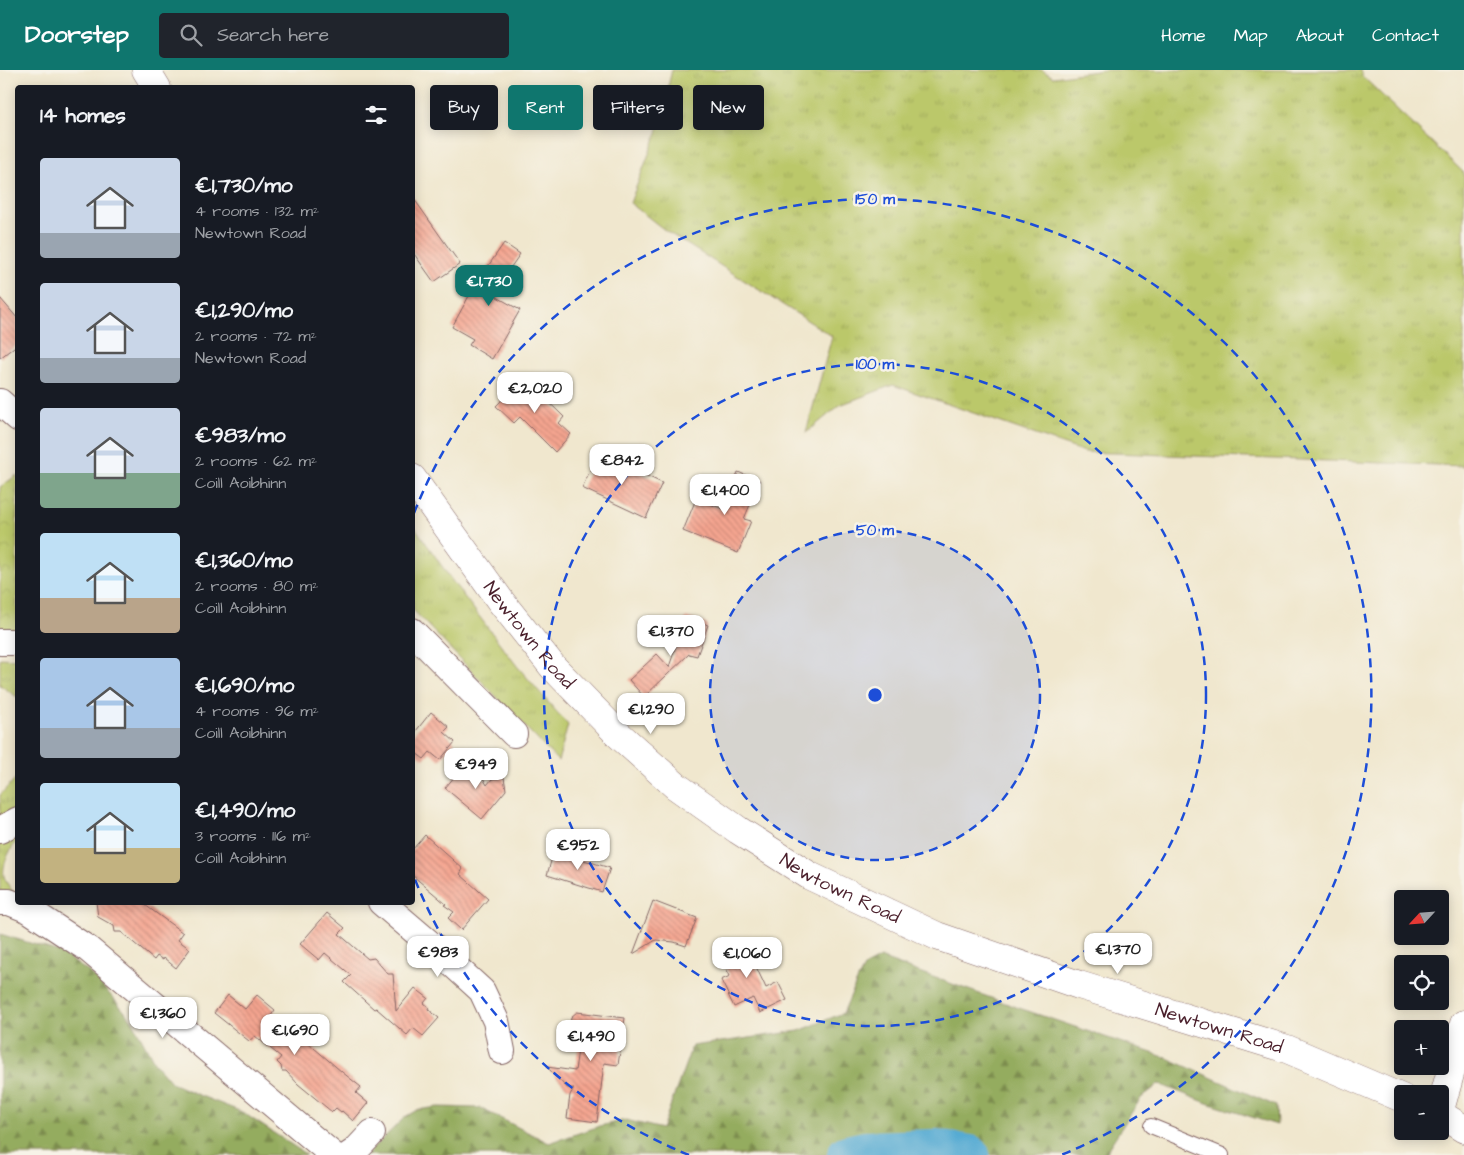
<!DOCTYPE html>
<meta charset="utf-8">
<style>
:root{--surface:#171b24;--page:#20242c;--text:#f1f3f6;--muted:#9ea1a6;--accent:#0f766e}
body{margin:0;font-family:"Architects Daughter",sans-serif;background:var(--page);color:var(--text);height:100vh;display:flex;flex-direction:column;font-size:19px;white-space:nowrap}
*{box-sizing:border-box;margin:0}
p{font-size:16px;color:var(--muted)}
.icon{flex:none;width:28px;height:28px;fill:none;stroke:currentColor;stroke-width:2;stroke-linecap:round;stroke-linejoin:round}
.map{position:relative;flex:1;overflow:hidden}
.drawer{position:absolute;left:15px;top:15px;width:400px;height:820px;display:flex;flex-direction:column;background:var(--surface);border-radius:5px;box-shadow:0 2px 12px #0003}
.drawer>*{flex:none}
.guide{position:absolute;left:430px;top:15px;width:475px;height:45px;display:flex;gap:10px}
.needle{width:32px;rotate:244deg}
.fabs{position:absolute;left:1394px;top:820px;display:grid;gap:10px}
.fabs a{display:grid;place-items:center;width:55px;height:55px;border-radius:5px;background:var(--surface);box-shadow:0 2px 12px #0003;font-size:25px}
.price{position:absolute;translate:-50% -42px;padding:0 11px;border-radius:10px;background:#fff;color:#222;font-size:16px;line-height:32px;filter:drop-shadow(0 1px 2px #0008)}
.price::after{content:'';position:absolute;left:50%;top:30px;width:15px;height:11px;margin-left:-8px;background:inherit;clip-path:polygon(0 0,100% 0,50% 100%)}
.price.on{background:var(--accent);color:#fff}
ul{padding:0;list-style:none}
li{display:flex;align-items:center;gap:15px;height:125px;padding:0 25px}
li span{display:grid;place-items:center;flex:none;width:140px;height:100px;border-radius:5px;color:#555}
li>.icon{margin-inline-start:auto}
span .icon{width:60px;height:60px;fill:#fffc;stroke-width:1}
li b{font-size:21px}
h2{display:flex;justify-content:space-between;align-items:center;height:60px;padding:0 25px;font-size:21px}
.pill{padding:0 18px;border-radius:5px;background:var(--surface);box-shadow:0 2px 12px #0003;font-size:18px;line-height:45px}
.pill.on{background:var(--accent);color:#fff}
header{display:flex;align-items:center;gap:30px;box-sizing:border-box;height:70px;padding:0 25px;background:var(--accent);color:#fff}
header strong{font-size:24px}
nav{display:flex;gap:28px;margin-inline-start:auto;font-size:18px}
.search{width:350px;height:45px;background:var(--page);display:flex;align-items:center;gap:12px;box-sizing:border-box;padding:0 18px;border-radius:5px;color:var(--muted);font-size:19px}
.map>svg:first-child{display:block}
.grass{fill:url(#grass-tufts);stroke:#82744a}
.forest{fill:url(#forest-firs);stroke:#6f6644}
.park{fill:url(#park-crowns);stroke:#82744a}
.lines{fill:none;stroke-linecap:round;stroke-linejoin:round}
.river{stroke:#57abd3;stroke-width:40}
.building{fill:url(#building-back-hatch)}
.lane-casing{stroke:#846564;stroke-width:16}
.street-casing{stroke:#846564;stroke-width:28}
.secondary-casing{stroke:#846564;stroke-width:29}
.lane{stroke:#fff;stroke-width:14}
.street{stroke:#fff;stroke-width:26}
.secondary{stroke:#fff;stroke-width:28}
.ring{fill:none;stroke:#1d4ed8;stroke-width:2.5;stroke-dasharray:9 6}
.labels{text-anchor:middle;dominant-baseline:central;stroke-width:5;stroke-linejoin:round;paint-order:stroke}
.street-label{font-size:19px;fill:#4a1f2b;stroke:#f7f3e8}
.centre{fill:#1d4ed8;stroke:#f7f3e8;stroke-width:2.5}
.ring-label{font-size:15px;text-anchor:middle;font-weight:bold;fill:#1d4ed8;stroke:#f7f3e8;stroke-width:5;stroke-linejoin:round;paint-order:stroke}
</style>
<header>
<strong>Doorstep</strong>
<div class="search"><svg class="icon" aria-label="search" viewBox="0 0 24 24"><circle cx="10" cy="10" r="6"/><path d="M15 15l6 6"/></svg>Search here</div>
<nav><a>Home</a><a>Map</a><a>About</a><a>Contact</a></nav>
</header>
<div class="map">
<svg width="1464" height="1085" viewBox="0 0 1464 1085">
<defs>
<pattern id="grass-tufts" width="24" height="20" patternUnits="userSpaceOnUse" patternTransform="scale(1.25)"><rect width="24" height="20" fill="#bbc86a"/><path d="M3 7l-1-3M5 7V3M7 7l1-3M15 17l-1-3M17 17v-4M19 17l1-3" fill="none" stroke="#a2ab5c"/></pattern>
<pattern id="forest-firs" width="22" height="20" patternUnits="userSpaceOnUse" patternTransform="scale(1.25)"><rect width="22" height="20" fill="#94ac5e"/><path d="M5 1l3.5 6h-7zM16 11l3.5 6h-7z" fill="#7b8b4e"/></pattern>
<pattern id="park-crowns" width="20" height="18" patternUnits="userSpaceOnUse" patternTransform="scale(1.25)"><rect width="20" height="18" fill="#bbc86a"/><path d="M2 6a3 3 0 1 1 6 0M12 15a3 3 0 1 1 6 0" fill="none" stroke="#a2ab5c"/></pattern>
<pattern id="building-back-hatch" width="6" height="6" patternUnits="userSpaceOnUse" patternTransform="scale(1.25)"><rect width="6" height="6" fill="#f5a590"/><path d="M-1 5l2 2M0 0l6 6M5-1l2 2" fill="none" stroke="#c88676"/></pattern>
</defs>
<rect width="100%" height="100%" fill="#f7f3e8"/>
<filter id="ink" filterUnits="userSpaceOnUse"><feTurbulence type="fractalNoise" baseFrequency=".02" numOctaves="2"/><feDisplacementMap in="SourceGraphic" scale="10" xChannelSelector="R" yChannelSelector="G"/><feConvolveMatrix kernelMatrix="1 2 1 2 8 2 1 2 1" color-interpolation-filters="sRGB"/></filter>
<filter id="wash" filterUnits="userSpaceOnUse"><feTurbulence type="fractalNoise" baseFrequency=".0096" numOctaves="4" result="noise"/><feDisplacementMap in="SourceGraphic" scale="20" xChannelSelector="R" yChannelSelector="G"/><feGaussianBlur stdDeviation="1.12" result="paint"/><feColorMatrix in="noise" values="0 0 0 0 0 0 0 0 0 0 0 0 0 0 0 0 0 1.4 0 .05"/><feComposite in="paint" operator="in"/></filter>
<g filter="url(#wash)">
<rect width="100%" height="100%" fill="#f0e7ce"/>
<path class="grass" d="M 672,0 L 1042,0 L 1053,7 L 1105,0 L 1360,0 L 1362,6 L 1464,103 L 1464,396 L 1085,382 L 893,315 L 840,335 L 806,363 L 832,266 L 666,161 L 630,133 L 657,63 Z
M 412,453 L 453,512 L 517,596 L 568,655 L 558,691 L 413,540 Z
M 0,588 L 17,589 L 17,627 L 0,615 Z
M 17,707 L 17,739 L 0,748 L 0,725 Z
M 17,764 L 17,771 C 10,780 0,797 5,809 C 7,814 11,819 14,823 L 0,821 L 0,771 Z"/>
<path class="forest" d="M 0,864 L 60,882 L 93,905 L 132,950 L 154,992 L 172,1013 L 196,1024 L 242,1042 L 307,1085 L 0,1085 Z
M 880,888 L 1019,938 L 1167,988 L 1276,1036 L 1277,1055 L 1207,1033 L 1159,1014 L 1141,1028 L 1109,1077 L 1106,1085 L 969,1085 L 951,1082 L 909,1080 L 869,1085 L 366,1085 L 405,1047 L 417,1040 L 438,1037 L 480,1038 L 549,1073 L 600,1056 L 626,1050 L 662,1059 L 692,976 L 799,961 L 843,943 L 858,909 L 865,896 Z"/>
<path class="park" d="M 17,405 L 17,562 L 0,562 L 0,417 Z"/>
<g class="lines">
<path class="river" d="M 847,1085 L 865,1081 L 936,1079 L 970,1085"/>
</g>
<g id="blocks">
<path class="building" d="M 412,126 L 460,194 L 434,212 L 412,181 Z
M 504,173 L 520,184 L 499,214 L 503,216 L 497,227 L 520,240 L 492,289 L 469,275 L 473,269 L 452,257 L 481,204 L 482,205 Z
M 0,228 L 18,249 L 18,274 L 0,288 Z
M 524,308 L 564,347 L 559,353 L 571,364 L 555,382 L 520,347 L 514,353 L 496,336 Z
M 598,383 L 662,413 L 646,448 L 582,418 Z
M 738,402 L 760,411 L 744,449 L 751,451 L 738,483 L 683,461 L 696,429 L 723,439 Z
M 686,547 L 708,555 L 697,586 L 689,584 L 644,627 L 629,610 L 657,584 L 669,597 Z
M 431,642 L 449,657 L 444,662 L 455,672 L 440,690 L 430,682 L 424,689 L 412,680 L 412,666 Z
M 466,693 L 483,708 L 487,715 L 492,709 L 504,707 L 506,720 L 482,749 L 445,718 Z
M 425,765 L 463,799 L 460,804 L 488,829 L 461,860 L 448,848 L 454,842 L 444,835 L 446,834 L 412,805 L 412,780 Z
M 554,781 L 610,798 L 602,822 L 547,805 Z
M 653,831 L 697,848 L 686,876 L 674,872 L 656,870 L 633,884 Z
M 96,832 L 141,832 L 183,863 L 178,870 L 190,879 L 176,898 L 164,888 L 163,890 L 157,886 L 154,890 L 121,862 L 115,862 L 114,856 L 98,847 Z
M 327,843 L 345,858 L 339,864 L 368,889 L 374,888 L 388,904 L 393,904 L 396,941 L 415,918 L 428,928 L 424,933 L 429,937 L 428,939 L 439,948 L 423,966 L 413,958 L 407,965 L 376,938 L 374,939 L 346,914 L 344,912 L 351,905 L 325,883 L 319,890 L 300,874 Z
M 743,869 L 766,918 L 778,912 L 787,930 L 760,943 L 753,928 L 734,937 L 721,910 L 730,906 L 717,881 Z
M 228,925 L 245,939 L 257,925 L 275,940 L 270,947 L 297,969 L 300,966 L 342,1002 L 361,1017 L 356,1023 L 368,1033 L 353,1051 L 342,1041 L 341,1042 L 336,1038 L 332,1042 L 298,1014 L 286,1001 L 282,1001 L 281,996 L 277,992 L 281,987 L 255,966 L 249,971 L 214,943 Z
M 577,942 L 625,948 L 618,995 L 604,993 L 597,1052 L 567,1048 L 570,1025 L 574,1018 L 567,1018 L 547,997 L 575,1001 L 580,965 L 578,964 L 579,960 L 570,959 L 571,947 Z"/>
</g>
</g>
<g filter="url(#ink)">
<use href="#blocks" fill-opacity="0" stroke="#846564" stroke-width="1"/>
<g class="lines">
<defs>
<path id="lane" d="M 1151,1056 L 1222,1085"/>
<path id="street" d="M 0,332 L 18,348
M 412,561 L 514,664
M 0,572 L 18,572
M 0,760 L 18,750
M 0,832 L 9,832 L 29,840 L 88,879 L 333,1085
M 381,832 L 436,879 L 482,921 L 496,951 L 502,981
M 349,1085 L 355,1081 L 372,1063"/>
<g id="secondary">
<path d="M 146,0 L 157,18"/>
<path id="s1" d="M 412,408 L 502,533 L 553,597 L 619,665 L 676,716 L 738,760 L 810,806 L 937,866 L 1079,915 L 1287,979 L 1402,1028"/>
<path d="M 1440,1040 L 1464,954"/>
<path d="M 1440,1044 L 1464,1059"/>
</g>
</defs>
<use href="#lane" class="lane-casing"/>
<use href="#street" class="street-casing"/>
<use href="#secondary" class="secondary-casing"/>
<use href="#lane" class="lane"/>
<use href="#street" class="street"/>
<use href="#secondary" class="secondary"/>
</g>
</g>
<circle cx="875" cy="625" r="165" fill="#1d4ed8" fill-opacity=".12"/>
<g class="ring">
<circle cx="875" cy="625" r="165"/>
<circle cx="875" cy="625" r="331"/>
<path d="M689 1085A496 496 0 0 1 414 807M414 443A496 496 0 1 1 1061 1085"/>
</g>
<g class="labels">
<g class="street-label">
<text stroke="none"><textPath href="#s1" startOffset="196">Newtown Road</textPath></text>
<text stroke="none"><textPath href="#s1" startOffset="601">Newtown Road</textPath></text>
<text stroke="none"><textPath href="#s1" startOffset="1006">Newtown Road</textPath></text>
</g>
</g>
<circle cx="875" cy="625" r="8" class="centre"/>
<g class="ring-label">
<text x="875" y="134">150 m</text>
<text x="875" y="299">100 m</text>
<text x="875" y="465">50 m</text>
</g>
</svg>
<div class="fabs">
<a><svg class="needle" viewBox="-14 -14 28 28"><path d="M0-13l5 13h-10z" fill="#e53935"/><path d="M0 13l5-13h-10z" fill="#9ea1a6"/></svg></a>
<a><svg class="icon" aria-label="locate" viewBox="0 0 24 24"><circle cx="12" cy="12" r="6"/><path d="M12 2v4M12 18v4M2 12h4M18 12h4"/></svg></a>
<a>+</a>
<a>−</a>
</div>
<b class="price on" style="left:489px;top:237px">€1,730</b>
<b class="price" style="left:535px;top:344px">€2,020</b>
<b class="price" style="left:622px;top:416px">€842</b>
<b class="price" style="left:725px;top:446px">€1,400</b>
<b class="price" style="left:671px;top:587px">€1,370</b>
<b class="price" style="left:651px;top:665px">€1,290</b>
<b class="price" style="left:476px;top:720px">€949</b>
<b class="price" style="left:578px;top:801px">€952</b>
<b class="price" style="left:1118px;top:905px">€1,370</b>
<b class="price" style="left:438px;top:908px">€983</b>
<b class="price" style="left:747px;top:909px">€1,060</b>
<b class="price" style="left:163px;top:969px">€1,360</b>
<b class="price" style="left:295px;top:986px">€1,690</b>
<b class="price" style="left:591px;top:992px">€1,490</b>
<div class="guide">
<a class="pill">Buy</a>
<a class="pill on">Rent</a>
<a class="pill">Filters</a>
<a class="pill">New</a>
</div>
<section class="drawer">
<h2>14 homes<svg class="icon" aria-label="filters" viewBox="0 0 24 24"><path d="M4 7h16M4 17h16"/><circle cx="9" cy="7" r="2"/><circle cx="15" cy="17" r="2"/></svg></h2>
<ul>
<li><span style="background:linear-gradient(#c9d6e8 75%,#9aa5b1 0)"><svg class="icon" aria-label="home" viewBox="0 0 24 24"><path d="M3 11l9-7 9 7M6 9v11h12V9"/></svg></span><div><b>€1,730/mo</b><p>4 rooms · 132 m²</p><p>Newtown Road</p></div></li>
<li><span style="background:linear-gradient(#c9d6e8 75%,#9aa5b1 0)"><svg class="icon" aria-label="home" viewBox="0 0 24 24"><path d="M3 11l9-7 9 7M6 9v11h12V9"/></svg></span><div><b>€1,290/mo</b><p>2 rooms · 72 m²</p><p>Newtown Road</p></div></li>
<li><span style="background:linear-gradient(#c9d6e8 65%,#7fa58c 0)"><svg class="icon" aria-label="home" viewBox="0 0 24 24"><path d="M3 11l9-7 9 7M6 9v11h12V9"/></svg></span><div><b>€983/mo</b><p>2 rooms · 62 m²</p><p>Coill Aoibhinn</p></div></li>
<li><span style="background:linear-gradient(#bfe0f5 65%,#b9a48a 0)"><svg class="icon" aria-label="home" viewBox="0 0 24 24"><path d="M3 11l9-7 9 7M6 9v11h12V9"/></svg></span><div><b>€1,360/mo</b><p>2 rooms · 80 m²</p><p>Coill Aoibhinn</p></div></li>
<li><span style="background:linear-gradient(#a9c7e8 70%,#9aa5b1 0)"><svg class="icon" aria-label="home" viewBox="0 0 24 24"><path d="M3 11l9-7 9 7M6 9v11h12V9"/></svg></span><div><b>€1,690/mo</b><p>4 rooms · 96 m²</p><p>Coill Aoibhinn</p></div></li>
<li><span style="background:linear-gradient(#bfe0f5 65%,#c2b280 0)"><svg class="icon" aria-label="home" viewBox="0 0 24 24"><path d="M3 11l9-7 9 7M6 9v11h12V9"/></svg></span><div><b>€1,490/mo</b><p>3 rooms · 116 m²</p><p>Coill Aoibhinn</p></div></li>
</ul>
</section>
</div>
